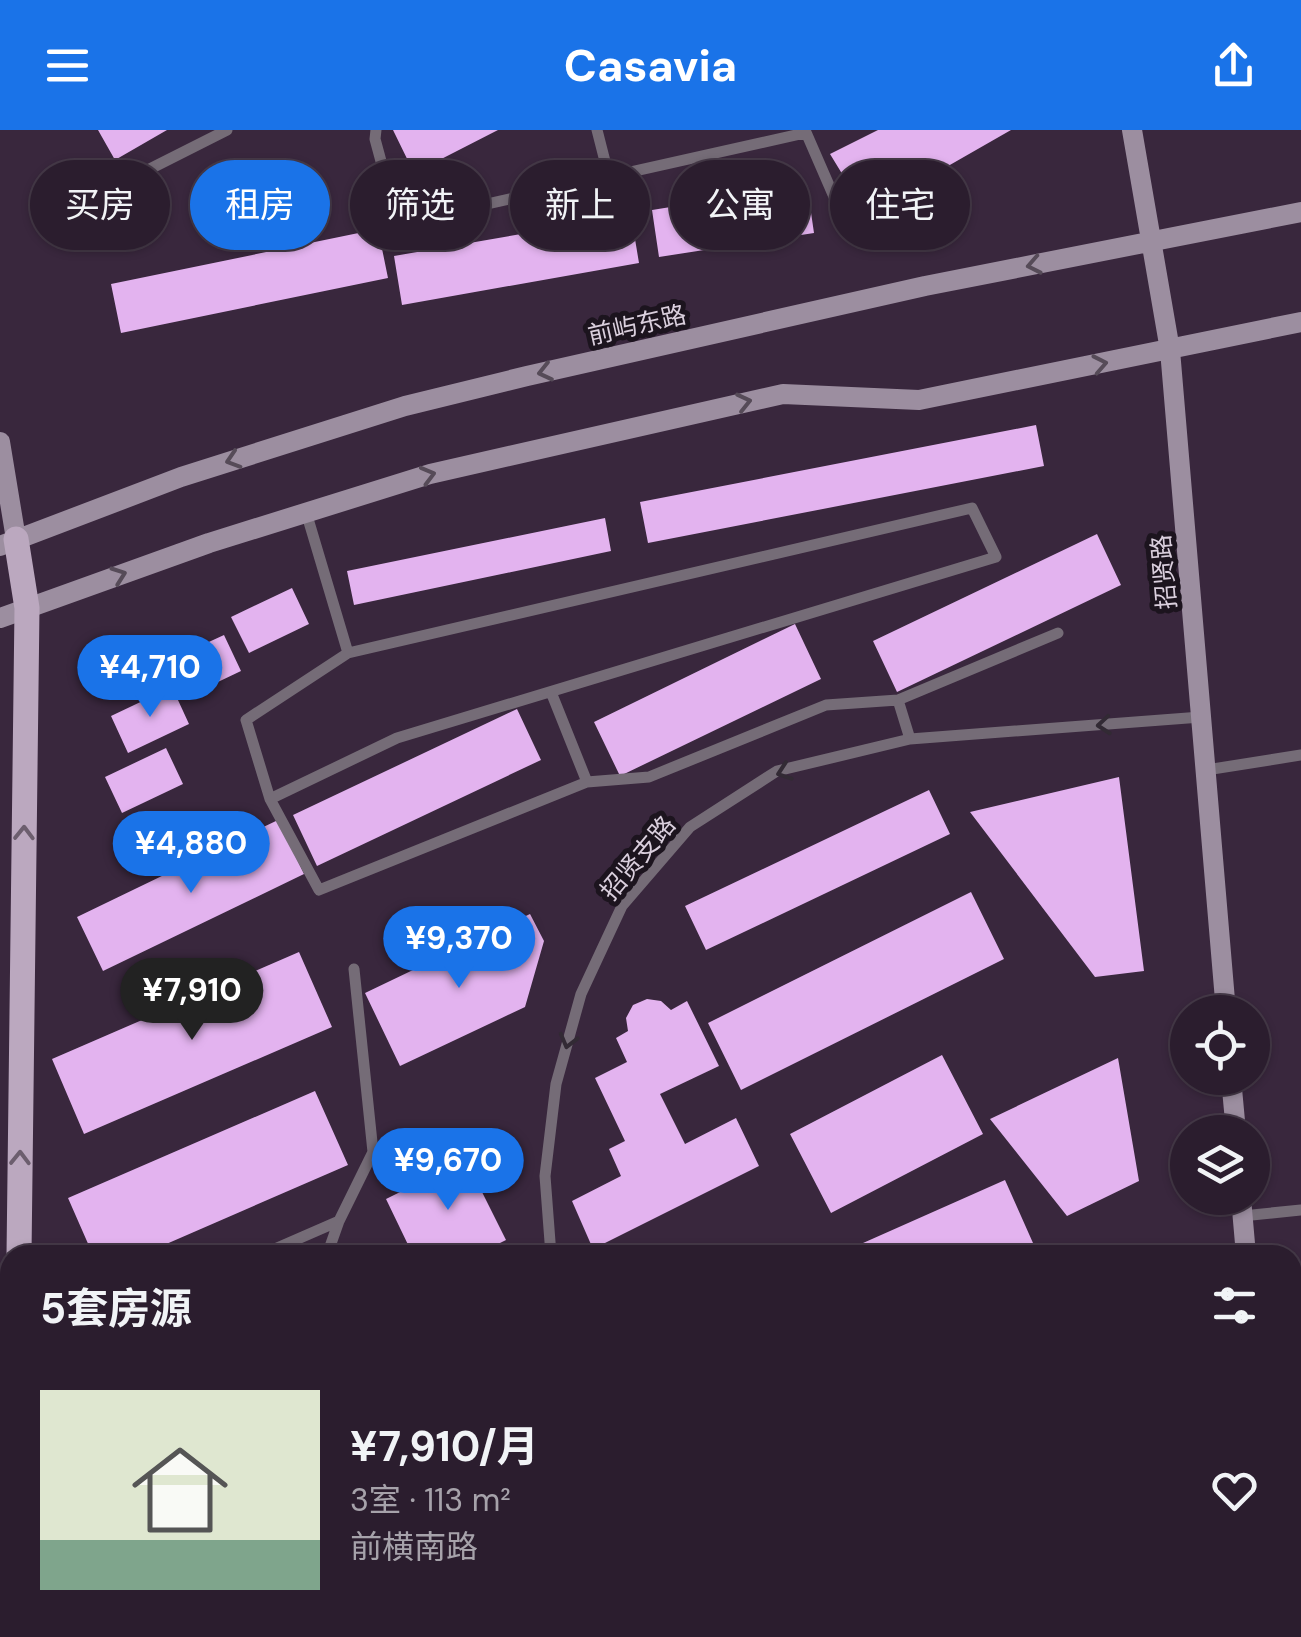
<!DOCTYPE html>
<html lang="zh">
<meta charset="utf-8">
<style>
:root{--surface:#2b1d2e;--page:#332636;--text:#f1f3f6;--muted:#a6a2aa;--line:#473b4a;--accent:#1a73e8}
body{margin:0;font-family:"DM Sans","Noto Sans SC",sans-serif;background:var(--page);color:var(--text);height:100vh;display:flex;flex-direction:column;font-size:38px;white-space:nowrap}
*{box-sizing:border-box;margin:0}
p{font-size:32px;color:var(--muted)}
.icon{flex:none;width:55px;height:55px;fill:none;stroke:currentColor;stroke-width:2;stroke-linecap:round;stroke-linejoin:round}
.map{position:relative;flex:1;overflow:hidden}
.drawer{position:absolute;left:0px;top:1115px;width:1302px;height:392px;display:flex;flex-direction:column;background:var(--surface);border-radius:30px 30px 0 0;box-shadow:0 2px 8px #0004,0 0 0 2px var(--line)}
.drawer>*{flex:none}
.banner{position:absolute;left:30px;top:30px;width:1242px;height:90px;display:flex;gap:20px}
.buttons{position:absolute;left:1170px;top:865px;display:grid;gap:20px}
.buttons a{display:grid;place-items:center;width:100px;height:100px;border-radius:50%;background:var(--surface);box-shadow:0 2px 8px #0004,0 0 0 2px var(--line);font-size:50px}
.price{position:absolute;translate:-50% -85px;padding:0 22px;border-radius:35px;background:var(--accent);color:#fff;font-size:32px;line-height:65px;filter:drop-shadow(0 2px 5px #0008)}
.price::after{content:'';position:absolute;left:50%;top:60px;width:30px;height:22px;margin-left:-15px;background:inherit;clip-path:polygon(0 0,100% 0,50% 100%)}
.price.selected{background:#222;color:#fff}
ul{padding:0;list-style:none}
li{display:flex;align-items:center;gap:30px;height:250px;padding:0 40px}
li span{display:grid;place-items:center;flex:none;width:280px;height:200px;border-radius:0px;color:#555}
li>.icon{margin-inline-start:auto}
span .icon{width:120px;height:120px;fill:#fffc;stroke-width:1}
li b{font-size:42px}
h2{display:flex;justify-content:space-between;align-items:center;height:120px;padding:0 40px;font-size:42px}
.tag{padding:0 35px;border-radius:45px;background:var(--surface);box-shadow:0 2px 8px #0004,0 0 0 2px var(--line);font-size:35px;line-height:90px}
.tag.selected{background:var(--accent);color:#fff}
header{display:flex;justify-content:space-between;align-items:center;height:130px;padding:0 40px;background:var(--accent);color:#fff;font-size:45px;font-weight:700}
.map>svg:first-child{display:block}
.green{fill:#43530f}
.building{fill:#e3b3ef}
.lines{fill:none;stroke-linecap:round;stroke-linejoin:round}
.lane{stroke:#756c77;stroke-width:11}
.secondary{stroke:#9c8ea0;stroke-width:20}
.primary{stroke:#bba8bf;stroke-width:25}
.oneway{stroke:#564b58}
.oneway2{stroke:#322a34}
.oneway3{stroke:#6c5e6e}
.labels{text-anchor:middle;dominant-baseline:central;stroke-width:10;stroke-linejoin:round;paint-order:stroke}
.street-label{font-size:25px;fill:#dacfdd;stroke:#1c141e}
</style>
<header><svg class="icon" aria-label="menu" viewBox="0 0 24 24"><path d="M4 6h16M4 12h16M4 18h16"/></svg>Casavia<svg class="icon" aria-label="share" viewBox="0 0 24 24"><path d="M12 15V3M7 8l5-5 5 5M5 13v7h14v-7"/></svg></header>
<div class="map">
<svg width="1301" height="1507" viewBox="0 0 1301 1507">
<rect width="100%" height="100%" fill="#39273d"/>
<path class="green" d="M 1016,1498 L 1182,1498 L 1177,1507 L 1016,1507 Z"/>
<path class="building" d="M 98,0 L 167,0 L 115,30 Z
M 393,0 L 498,0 L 414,43 Z
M 878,0 L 1011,0 L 866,83 L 830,24 Z
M 807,55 L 814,103 L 659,127 L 652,80 Z
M 631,85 L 639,133 L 402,175 L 394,126 Z
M 378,99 L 388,148 L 121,203 L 111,154 Z
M 1036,295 L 1044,336 L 648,413 L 640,372 Z
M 605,388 L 611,421 L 354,475 L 347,441 Z
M 1097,404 L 1121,455 L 897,562 L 873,511 Z
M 292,458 L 309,494 L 249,523 L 231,487 Z
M 795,494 L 821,549 L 620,646 L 594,592 Z
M 224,505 L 241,541 L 180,570 L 163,533 Z
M 172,557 L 189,594 L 128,623 L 111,586 Z
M 517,579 L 541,630 L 317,736 L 293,685 Z
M 166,618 L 183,654 L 122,683 L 105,647 Z
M 1119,647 L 1144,841 L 1095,847 L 970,682 Z
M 929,660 L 950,704 L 706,820 L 685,776 Z
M 278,690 L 304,744 L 103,841 L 77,787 Z
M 971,762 L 1004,829 L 741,960 L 708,893 Z
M 530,784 L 544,811 L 525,877 L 400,936 L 365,863 Z
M 299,822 L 332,897 L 84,1004 L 52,929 Z
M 647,869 L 661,871 L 671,880 L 687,871 L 719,936 L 660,964 L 685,1014 L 736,988 L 759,1036 L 593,1119 L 572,1071 L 621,1046 L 609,1019 L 625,1011 L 595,948 L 627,932 L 616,908 L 628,901 L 626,888 L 633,875 Z
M 942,925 L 983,1004 L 831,1083 L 790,1004 Z
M 1118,928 L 1139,1051 L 1067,1086 L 990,989 Z
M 315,961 L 348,1035 L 141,1125 L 93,1125 L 68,1068 Z
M 489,1018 L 477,1052 L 506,1110 L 476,1125 L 413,1125 L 386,1069 Z
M 1005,1050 L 1037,1122 L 1030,1125 L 847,1125 L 845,1121 Z
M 279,1498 L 378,1498 L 382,1507 L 258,1507 Z
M 383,1498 L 503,1498 L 481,1507 L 387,1507 Z
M 728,1498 L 845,1498 L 849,1507 L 732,1507 Z"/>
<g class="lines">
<path class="lane" d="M 376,0 L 375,9 L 398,94 L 805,3
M 597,0 L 609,47
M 805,0 L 838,76
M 120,54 L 227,0
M 306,382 L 348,523 L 972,378 L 996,427 L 397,608 L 270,669 L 246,590 L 348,523
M 898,570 L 910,609
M 1206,640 L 1301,625
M 587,652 L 649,647 L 826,575 L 898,570 L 1058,503
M 270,669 L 319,760 L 587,652 L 551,562
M 1242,1086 L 1301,1080
M 261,1125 L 339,1091 L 373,1022 L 354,839
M 327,1125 L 339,1091
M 551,1125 L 545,1046 L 556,954 L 581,864 L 622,776 L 690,697 L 777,641 L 910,609 L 1201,587
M 684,1498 L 688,1507
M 547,1507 L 569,1498"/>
<path class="secondary" d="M 1132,0 L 1170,220 L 1226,882
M 0,312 L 16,409
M 0,416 L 181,347 L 405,276 L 527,246 L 925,156 L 1301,82
M 0,488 L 209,413 L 430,344 L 783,264 L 919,270 L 1301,192
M 1231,948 L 1236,1002
M 1241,1068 L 1246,1125
M 1276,1498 L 1276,1507"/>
<path class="primary" d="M 16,409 L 27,478 L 19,1125
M 25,1498 L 26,1507"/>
</g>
<defs><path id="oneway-chevron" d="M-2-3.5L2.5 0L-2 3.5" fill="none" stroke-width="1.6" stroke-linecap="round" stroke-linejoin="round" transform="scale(2.5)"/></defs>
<g class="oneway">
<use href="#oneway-chevron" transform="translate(1034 135) rotate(169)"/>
<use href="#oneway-chevron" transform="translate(1100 234) rotate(-11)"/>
<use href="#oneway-chevron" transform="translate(545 242) rotate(167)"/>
<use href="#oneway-chevron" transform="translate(744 272) rotate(-13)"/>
<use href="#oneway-chevron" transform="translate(233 330) rotate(162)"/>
<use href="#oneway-chevron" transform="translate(428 345) rotate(-15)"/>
<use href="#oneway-chevron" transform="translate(119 445) rotate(-20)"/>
</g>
<g class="oneway2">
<use href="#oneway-chevron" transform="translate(1104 595) rotate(175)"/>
<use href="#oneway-chevron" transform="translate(784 642) rotate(161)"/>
<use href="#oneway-chevron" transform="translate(568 911) rotate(105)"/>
</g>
<g class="oneway3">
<use href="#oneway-chevron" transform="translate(24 703) rotate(-89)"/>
<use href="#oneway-chevron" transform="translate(20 1028) rotate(-89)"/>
</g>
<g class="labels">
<g class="street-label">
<text transform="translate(637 195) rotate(-13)">前屿东路</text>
<text transform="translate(1164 442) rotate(-95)">招贤路</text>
<text transform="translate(638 728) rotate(-50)">招贤支路</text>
</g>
</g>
</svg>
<div class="buttons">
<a><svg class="icon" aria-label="locate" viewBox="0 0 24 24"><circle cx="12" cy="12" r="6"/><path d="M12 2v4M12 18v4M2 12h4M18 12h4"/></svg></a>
<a><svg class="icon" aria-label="layers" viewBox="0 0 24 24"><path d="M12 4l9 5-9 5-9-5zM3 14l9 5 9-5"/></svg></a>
</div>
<b class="price" style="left:150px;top:590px">¥4,710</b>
<b class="price" style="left:191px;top:766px">¥4,880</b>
<b class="price" style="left:459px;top:861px">¥9,370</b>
<b class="price selected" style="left:192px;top:913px">¥7,910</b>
<b class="price" style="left:448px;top:1083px">¥9,670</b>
<div class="banner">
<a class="tag">买房</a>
<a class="tag selected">租房</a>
<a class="tag">筛选</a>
<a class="tag">新上</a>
<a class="tag">公寓</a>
<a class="tag">住宅</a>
</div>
<section class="drawer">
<h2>5套房源<svg class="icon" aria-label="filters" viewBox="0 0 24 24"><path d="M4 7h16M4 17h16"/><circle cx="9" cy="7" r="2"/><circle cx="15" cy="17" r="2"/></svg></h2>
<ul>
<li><span style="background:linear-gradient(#dfe7d0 75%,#7fa58c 0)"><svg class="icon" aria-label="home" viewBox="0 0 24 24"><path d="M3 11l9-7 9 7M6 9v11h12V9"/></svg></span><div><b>¥7,910/月</b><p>3室 · 113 m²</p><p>前横南路</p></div><svg class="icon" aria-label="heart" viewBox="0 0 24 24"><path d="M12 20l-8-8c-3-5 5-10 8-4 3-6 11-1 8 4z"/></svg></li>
</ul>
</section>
</div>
